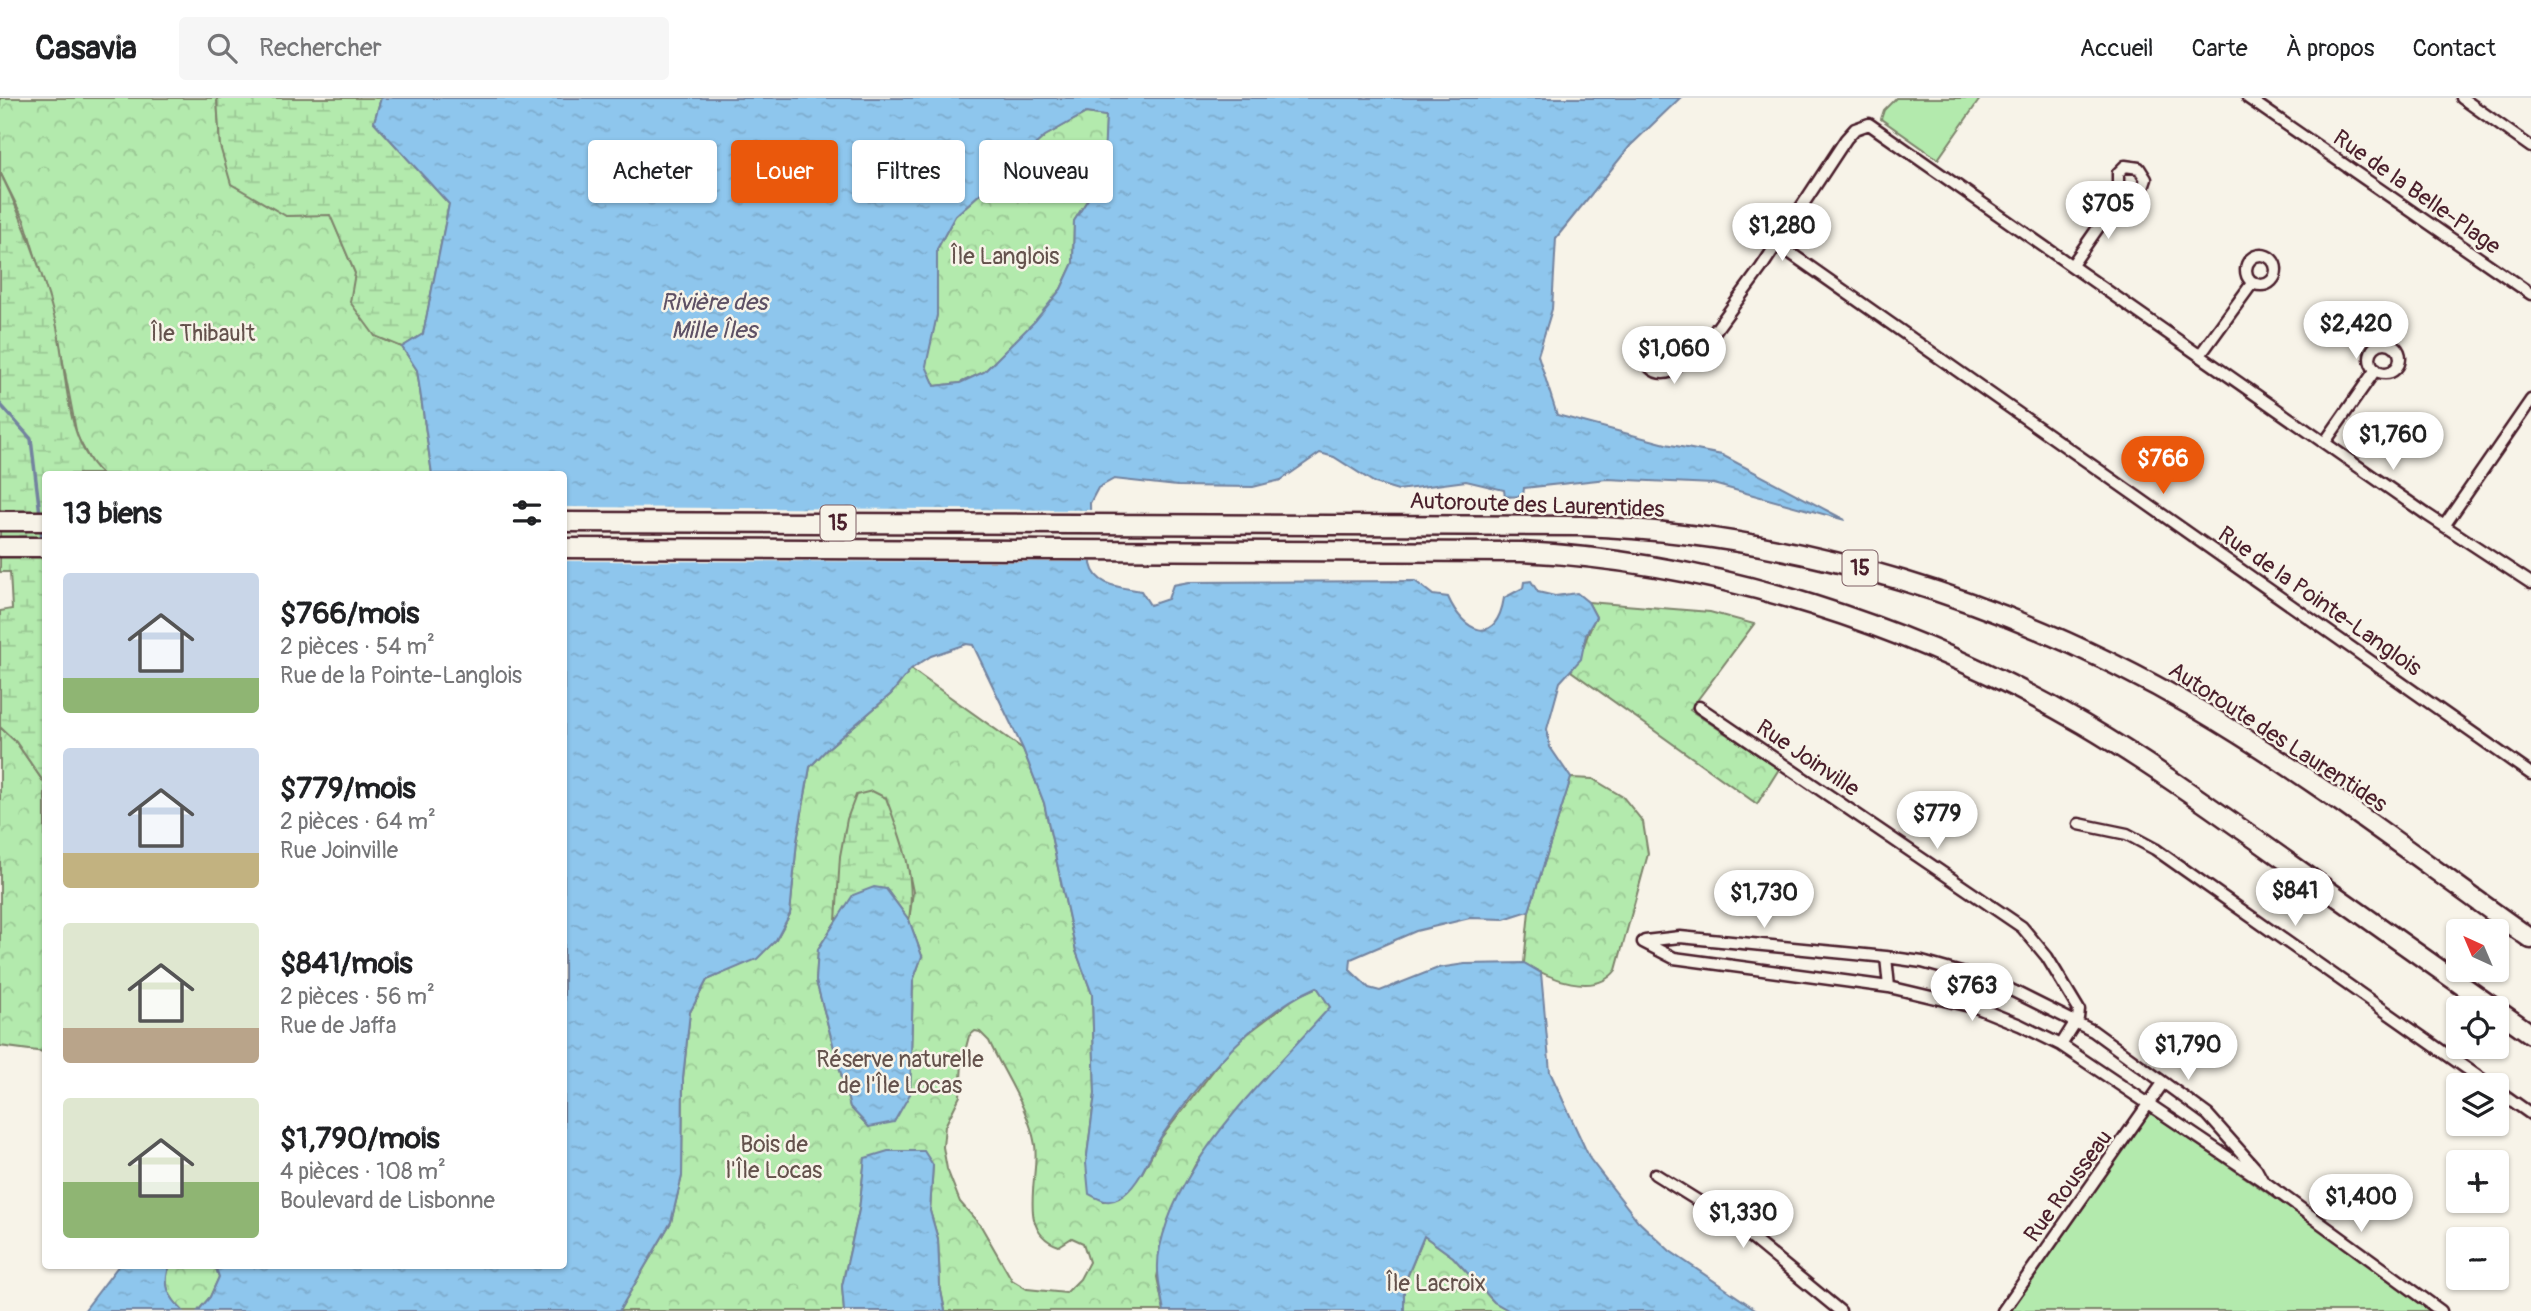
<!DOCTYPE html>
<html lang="fr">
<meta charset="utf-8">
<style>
:root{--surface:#fff;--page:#f6f6f6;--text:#202124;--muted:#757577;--line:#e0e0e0;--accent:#ea580c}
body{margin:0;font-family:Pangolin,sans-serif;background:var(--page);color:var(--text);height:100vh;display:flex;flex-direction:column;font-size:26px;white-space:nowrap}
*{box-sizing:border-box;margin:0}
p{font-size:23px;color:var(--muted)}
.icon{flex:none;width:38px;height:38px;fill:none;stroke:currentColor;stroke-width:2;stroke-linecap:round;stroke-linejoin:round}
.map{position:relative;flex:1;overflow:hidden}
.sheet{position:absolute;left:42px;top:373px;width:525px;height:798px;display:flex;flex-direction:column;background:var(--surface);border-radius:7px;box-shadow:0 2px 5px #0004}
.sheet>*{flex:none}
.banner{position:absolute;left:588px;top:42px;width:665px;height:63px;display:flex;gap:14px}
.needle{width:46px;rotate:316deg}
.fabs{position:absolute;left:2446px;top:821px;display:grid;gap:14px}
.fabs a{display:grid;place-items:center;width:63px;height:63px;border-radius:7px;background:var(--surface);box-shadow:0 2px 5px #0004;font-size:35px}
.price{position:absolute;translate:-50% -60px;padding:0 16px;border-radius:24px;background:#fff;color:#222;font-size:23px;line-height:46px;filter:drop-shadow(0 2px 4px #0008)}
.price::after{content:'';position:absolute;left:50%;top:42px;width:21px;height:16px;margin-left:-10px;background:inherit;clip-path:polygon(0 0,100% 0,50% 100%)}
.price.current{background:var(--accent);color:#fff}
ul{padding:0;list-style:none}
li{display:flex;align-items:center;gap:21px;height:175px;padding:0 21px}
li span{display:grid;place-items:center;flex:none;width:196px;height:140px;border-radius:7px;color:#555}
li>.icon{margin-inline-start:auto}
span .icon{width:84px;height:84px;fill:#fffc;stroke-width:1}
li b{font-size:30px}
h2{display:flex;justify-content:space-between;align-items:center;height:84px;padding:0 21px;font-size:30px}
.tag{padding:0 24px;border-radius:7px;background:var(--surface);box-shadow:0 2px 5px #0004;font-size:24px;line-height:63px}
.tag.current{background:var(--accent);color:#fff}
header{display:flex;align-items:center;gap:42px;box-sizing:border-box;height:98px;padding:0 35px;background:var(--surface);border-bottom:2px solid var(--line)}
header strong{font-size:33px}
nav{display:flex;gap:38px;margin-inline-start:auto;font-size:24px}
.search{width:490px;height:63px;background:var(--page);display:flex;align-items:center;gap:18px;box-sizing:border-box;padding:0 24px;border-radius:7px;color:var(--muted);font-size:26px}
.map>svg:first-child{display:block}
.green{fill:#b3eaad;stroke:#7e846c;stroke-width:2}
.forest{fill:url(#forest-crowns);stroke:#7e846c;stroke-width:2;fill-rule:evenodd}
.wetland{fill:url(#wetland-marsh);stroke:#7e846c;stroke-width:2}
.water{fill:url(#water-ripples);stroke:#73839f;stroke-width:2;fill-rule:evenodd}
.pier{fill:#f7f3e8}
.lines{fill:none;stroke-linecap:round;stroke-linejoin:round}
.stream{stroke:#73839f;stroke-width:3.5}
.street-casing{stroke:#4a1f2b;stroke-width:15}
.highway-casing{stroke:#4a1f2b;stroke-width:23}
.street{stroke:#f7f3e8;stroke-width:10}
.highway{stroke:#f7f3e8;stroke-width:18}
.labels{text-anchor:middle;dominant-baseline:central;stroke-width:5;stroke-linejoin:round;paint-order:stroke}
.shield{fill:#f7f3e8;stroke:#7e5f64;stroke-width:2}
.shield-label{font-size:21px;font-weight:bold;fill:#4a1f2b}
.street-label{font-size:23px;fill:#4a1f2b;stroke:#f7f3e8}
.park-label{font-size:23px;fill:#64524c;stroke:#f7f3e8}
.water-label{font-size:24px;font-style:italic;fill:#5e5165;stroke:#f7f3e8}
</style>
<header>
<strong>Casavia</strong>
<div class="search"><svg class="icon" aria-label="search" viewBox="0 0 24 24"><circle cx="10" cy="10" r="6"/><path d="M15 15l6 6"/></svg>Rechercher</div>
<nav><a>Accueil</a><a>Carte</a><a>À propos</a><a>Contact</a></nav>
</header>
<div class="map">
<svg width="2531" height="1213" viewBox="0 0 2531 1213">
<defs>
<pattern id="forest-crowns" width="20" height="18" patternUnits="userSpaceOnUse" patternTransform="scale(1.75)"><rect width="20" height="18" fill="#b3eaad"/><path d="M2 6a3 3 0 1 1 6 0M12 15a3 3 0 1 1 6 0" fill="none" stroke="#9bc895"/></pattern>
<pattern id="wetland-marsh" width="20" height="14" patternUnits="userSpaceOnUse" patternTransform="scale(1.75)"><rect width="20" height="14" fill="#b3eaad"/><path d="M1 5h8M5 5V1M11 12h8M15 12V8" fill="none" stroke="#9bc895"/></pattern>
<pattern id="water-ripples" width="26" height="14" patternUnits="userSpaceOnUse" patternTransform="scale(1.75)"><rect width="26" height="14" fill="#8ec6ed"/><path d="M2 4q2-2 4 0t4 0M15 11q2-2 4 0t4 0" fill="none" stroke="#7caacb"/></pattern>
</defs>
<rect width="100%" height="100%" fill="#f7f3e8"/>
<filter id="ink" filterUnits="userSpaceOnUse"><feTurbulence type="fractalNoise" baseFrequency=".0143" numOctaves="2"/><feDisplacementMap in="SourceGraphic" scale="14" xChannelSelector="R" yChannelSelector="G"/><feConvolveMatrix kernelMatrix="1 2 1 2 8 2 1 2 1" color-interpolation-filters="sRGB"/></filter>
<g filter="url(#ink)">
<path class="green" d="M 1896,0 L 1978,0 L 1980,1 L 1938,61 L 1881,21 L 1884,12 Z
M 2150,1014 L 2439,1213 L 2011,1213 Z"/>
<path class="forest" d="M 0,0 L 217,0 L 220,48 L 286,118 L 330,116 L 355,175 L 375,238 L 402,249 L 417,272 L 432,376 L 102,376 L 93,368 L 77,338 L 56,227 L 25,124 L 0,74 Z
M 1086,15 L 1106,18 L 1105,59 L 1097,87 L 1074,123 L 1073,165 L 1061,191 L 1035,224 L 984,274 L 960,285 L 935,288 L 925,268 L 937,217 L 937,151 L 955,118 L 1045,38 Z
M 1588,504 L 1710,514 L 1754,526 L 1690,612 L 1779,671 L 1757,706 L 1571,573 C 1584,557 1585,537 1596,519 Z
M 911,571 L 1023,651 L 1044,705 L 1076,853 L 1092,896 L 1095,996 L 1086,1065 L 1103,1103 L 1119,1100 L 1142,1075 L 1161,1040 L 1234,946 L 1297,898 L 1317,889 L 1331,910 L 1236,1015 L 1195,1067 L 1171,1115 L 1157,1179 L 1164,1213 L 945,1213 L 940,1188 L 938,1141 L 930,1113 L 933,1067 L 865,1060 L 859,1112 L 842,1188 L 844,1213 L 619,1213 L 671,1124 L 682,1078 L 683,980 L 690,914 L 707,882 L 757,860 L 776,842 L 790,816 L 797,743 L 810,669 L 827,651 L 891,596 ZM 886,700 L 907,765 L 913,794 L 909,822 L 922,858 L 913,883 L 910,996 L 869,1029 L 850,1009 L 816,883 L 818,851 L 836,823 ZM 975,933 L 980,934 L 989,943 C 1004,976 1029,1011 1035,1047 C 1040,1078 1015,1134 1059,1148 L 1072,1140 L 1083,1145 L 1089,1164 L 1080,1181 L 1066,1195 L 1027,1191 L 1012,1182 L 981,1128 L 960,1104 L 947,1071 L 943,1049 L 945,1028 L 960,998 L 962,965 L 969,938 Z
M 0,629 L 16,644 L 45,686 L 45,954 L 0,948 Z
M 1571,680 L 1593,681 L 1623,699 L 1643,724 L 1648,756 L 1616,872 C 1595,900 1548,880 1524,865 L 1529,813 Z
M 1424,1138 L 1453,1159 L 1494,1204 L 1510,1213 L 1404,1213 L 1404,1187 Z
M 170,1167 L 215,1167 L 219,1179 L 210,1199 L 198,1213 L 183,1213 C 169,1199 162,1187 170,1167 Z"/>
<path class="wetland" d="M 217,0 L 381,0 L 374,24 L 449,106 L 423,236 L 402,249 L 375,238 L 350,204 L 355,175 L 330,117 L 286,118 L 231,86 L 220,48 Z
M 0,74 C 24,123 42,173 56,225 C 68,274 63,340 102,376 L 46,376 L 45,686 L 16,644 L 0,629 L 0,513 L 12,511 L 10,474 L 0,474 Z
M 872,693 L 886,700 C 902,742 916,777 909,822 L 886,791 L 836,823 L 840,758 L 847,721 L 856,697 Z"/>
<path class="water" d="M 381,0 L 1680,0 L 1630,48 L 1556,140 L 1552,211 L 1538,257 L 1557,317 L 1666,346 L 1722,357 L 1845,422 L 1713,386 L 1607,381 L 1524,390 L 1523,398 L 1505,399 L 1504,392 L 1466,383 L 1398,392 L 1375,385 L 1334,359 L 1320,355 L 1281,382 L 1253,389 L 1177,388 L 1114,381 L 1098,390 L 1090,405 L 1091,466 C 1096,489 1121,489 1141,493 L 1150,507 L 1168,501 L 1173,487 L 1189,484 L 1415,483 L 1433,497 L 1448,499 C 1464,535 1496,549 1504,500 L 1523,490 L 1524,484 L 1531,483 L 1538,494 L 1555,498 L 1577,495 L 1588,504 L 1596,519 L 1586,536 L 1581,561 L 1560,584 L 1547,631 L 1550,649 L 1571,680 L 1529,813 L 1504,821 L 1470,820 L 1416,833 L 1351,861 L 1350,872 L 1369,890 L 1380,893 L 1438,870 L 1465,866 L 1524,865 L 1541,875 L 1550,974 L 1590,1061 L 1638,1123 L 1670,1153 L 1758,1213 L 1510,1213 L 1494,1204 L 1453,1159 L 1424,1138 L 1404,1186 L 1404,1213 L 1164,1213 C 1160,1191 1155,1171 1160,1149 C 1180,1057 1270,977 1330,909 L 1317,889 C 1254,916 1199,983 1161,1039 C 1148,1059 1140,1088 1119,1100 C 1108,1107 1098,1101 1089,1096 L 1086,1065 L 1095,996 L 1092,896 L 1076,853 L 1044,705 L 1023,651 L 973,547 L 966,546 L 931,558 L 911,571 L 891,596 L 827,651 L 810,669 L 797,743 L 790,816 L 776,842 L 757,861 L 707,882 L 690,914 L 683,980 L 682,1078 L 671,1124 L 619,1213 L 198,1213 L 210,1199 L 219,1179 L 215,1167 L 564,1167 L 564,376 L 432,376 L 417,272 L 402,249 L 423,236 L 449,106 L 374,24 ZM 1086,15 L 1106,18 L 1104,59 L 1097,87 L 1074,123 L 1073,165 L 1061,191 L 1035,223 L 984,274 L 960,285 L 935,288 L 926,268 L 937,217 L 937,151 L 955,118 L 1045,38 Z
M 874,789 L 886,791 L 909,822 L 922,858 L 913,883 L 910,996 L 894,1024 L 869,1029 L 850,1009 L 816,883 L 818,851 L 853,797 Z
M 888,1053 L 924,1053 L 933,1067 L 930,1113 L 938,1141 L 940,1188 L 945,1213 L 844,1213 L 842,1188 L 859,1112 L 865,1060 Z
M 119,1167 L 170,1167 C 162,1187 169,1199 183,1213 L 84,1213 Z"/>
<path class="pier" d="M 564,409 L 1094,412 L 1094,464 L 564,463 Z"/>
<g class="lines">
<path class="stream" d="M 0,306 L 31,341 L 40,416
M 41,428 L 42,444
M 43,455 L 46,485"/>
<defs>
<path id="street" d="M 2248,0 L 2531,196
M 2462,0 L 2531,49
M 1776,145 L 2531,676
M2246 172a15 15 0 1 1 30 0a15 15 0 1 1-30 0Z
M 2072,167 L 2118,101 L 2143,90 L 2146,81 L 2139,70 L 2125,68 L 2118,75 L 2118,101
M1645 257a18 18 0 1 1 36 0a18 18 0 1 1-36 0Z
M2370 260a15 15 0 1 1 30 0a15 15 0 1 1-30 0Z
M 1681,257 L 1694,254 L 1709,241 L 1761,170 L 1846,41 L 1855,31 L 1869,26 L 2426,416 L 2531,485
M 2200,257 L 2253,184
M 2325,344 L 2376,271
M 2444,428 L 2531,302
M 1699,609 L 2022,829 L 2047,859 L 2079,912 L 2078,920 L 2061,947
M 2079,726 L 2127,736 L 2155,751 L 2490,987
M 1645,843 L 1680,839 L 1886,859 L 1922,864 L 1997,885 L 2093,933 L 2208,1017 L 2256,1071 L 2262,1082
M 1643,844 L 1674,860 L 1889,889 L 1978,910 L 2020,927 L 2061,947 L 2263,1083 L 2441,1213
M 1886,859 L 1889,889
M 2497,992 L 2531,1016
M 1655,1076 L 1732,1124 L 1840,1213
M 2003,1213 L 2163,985"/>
<path id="highway" d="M 0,423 L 46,423
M 564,424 L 1581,428 C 1798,436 2012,503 2199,612 C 2315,680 2422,764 2531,841
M 0,449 L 46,449
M 564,450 L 1521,454 C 1716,463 1916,529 2083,626 C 2156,669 2224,719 2292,767 C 2359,815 2427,862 2494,910
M 2497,912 L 2531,936"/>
</defs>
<use href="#street" class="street-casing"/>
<use href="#highway" class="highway-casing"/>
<use href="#street" class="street"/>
<use href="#highway" class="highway"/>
</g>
</g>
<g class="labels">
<g class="shield">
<rect x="820.5" y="407.5" width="35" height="35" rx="5"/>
<rect x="1842.5" y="452.5" width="35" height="35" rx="5"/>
</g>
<g class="shield-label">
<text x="838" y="425">15</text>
<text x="1860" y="470">15</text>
</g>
<g class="street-label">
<text transform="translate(2417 94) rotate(35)">Rue de la Belle-Plage</text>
<text transform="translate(1537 407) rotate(2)">Autoroute des Laurentides</text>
<text transform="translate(2320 503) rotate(35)">Rue de la Pointe-Langlois</text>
<text transform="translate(2278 639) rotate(33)">Autoroute des Laurentides</text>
<text transform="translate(1808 660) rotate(34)">Rue Joinville</text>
<text transform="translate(2068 1088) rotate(-54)">Rue Rousseau</text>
</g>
<g class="park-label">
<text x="1005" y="158">Île Langlois</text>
<text x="203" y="235">Île Thibault</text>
<text x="900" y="961">Réserve naturelle<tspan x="900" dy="26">de l'Île Locas</tspan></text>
<text x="774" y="1046">Bois de<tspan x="774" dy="26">l'Île Locas</tspan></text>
<text x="1436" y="1185">Île Lacroix</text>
</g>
<g class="water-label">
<text x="714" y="204">Rivière des<tspan x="714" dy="28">Mille Îles</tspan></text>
</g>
</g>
</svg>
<div class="fabs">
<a><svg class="needle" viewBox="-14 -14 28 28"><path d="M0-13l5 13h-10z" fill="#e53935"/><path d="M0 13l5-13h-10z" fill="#757577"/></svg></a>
<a><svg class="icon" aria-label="locate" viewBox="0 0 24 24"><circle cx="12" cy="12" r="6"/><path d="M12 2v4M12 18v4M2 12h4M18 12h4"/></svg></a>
<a><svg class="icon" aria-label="layers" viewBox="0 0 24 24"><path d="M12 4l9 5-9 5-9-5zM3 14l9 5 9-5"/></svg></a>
<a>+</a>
<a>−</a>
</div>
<b class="price" style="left:2108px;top:143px">$705</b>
<b class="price" style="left:1782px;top:165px">$1,280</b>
<b class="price" style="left:2356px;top:263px">$2,420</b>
<b class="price" style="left:1674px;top:288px">$1,060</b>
<b class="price" style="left:2393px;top:374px">$1,760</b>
<b class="price current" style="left:2163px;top:398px">$766</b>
<b class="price" style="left:1937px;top:753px">$779</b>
<b class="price" style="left:2295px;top:830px">$841</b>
<b class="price" style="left:1764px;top:832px">$1,730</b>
<b class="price" style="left:1972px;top:925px">$763</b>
<b class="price" style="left:2188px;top:984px">$1,790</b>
<b class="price" style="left:2361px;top:1136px">$1,400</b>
<b class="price" style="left:1743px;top:1152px">$1,330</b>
<div class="banner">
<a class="tag">Acheter</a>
<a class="tag current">Louer</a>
<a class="tag">Filtres</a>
<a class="tag">Nouveau</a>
</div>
<section class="sheet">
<h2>13 biens<svg class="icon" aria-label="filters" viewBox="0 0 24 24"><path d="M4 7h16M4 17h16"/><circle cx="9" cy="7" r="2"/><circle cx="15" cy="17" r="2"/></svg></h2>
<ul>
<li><span style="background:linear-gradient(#c9d6e8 75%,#8fb573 0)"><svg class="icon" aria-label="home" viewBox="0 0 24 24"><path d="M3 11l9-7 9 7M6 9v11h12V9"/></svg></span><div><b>$766/mois</b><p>2 pièces · 54 m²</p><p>Rue de la Pointe-Langlois</p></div></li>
<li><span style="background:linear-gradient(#c9d6e8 75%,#c2b280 0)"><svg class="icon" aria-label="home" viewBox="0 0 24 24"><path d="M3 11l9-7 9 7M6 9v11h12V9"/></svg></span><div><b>$779/mois</b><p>2 pièces · 64 m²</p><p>Rue Joinville</p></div></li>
<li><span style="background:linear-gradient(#dfe7d0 75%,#b9a48a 0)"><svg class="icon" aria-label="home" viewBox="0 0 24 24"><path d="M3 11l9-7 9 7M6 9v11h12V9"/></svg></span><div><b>$841/mois</b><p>2 pièces · 56 m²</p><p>Rue de Jaffa</p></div></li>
<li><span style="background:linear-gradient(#dfe7d0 60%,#8fb573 0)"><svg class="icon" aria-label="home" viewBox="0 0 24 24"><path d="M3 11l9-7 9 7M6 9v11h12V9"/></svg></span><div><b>$1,790/mois</b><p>4 pièces · 108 m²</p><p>Boulevard de Lisbonne</p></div></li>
</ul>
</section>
</div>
